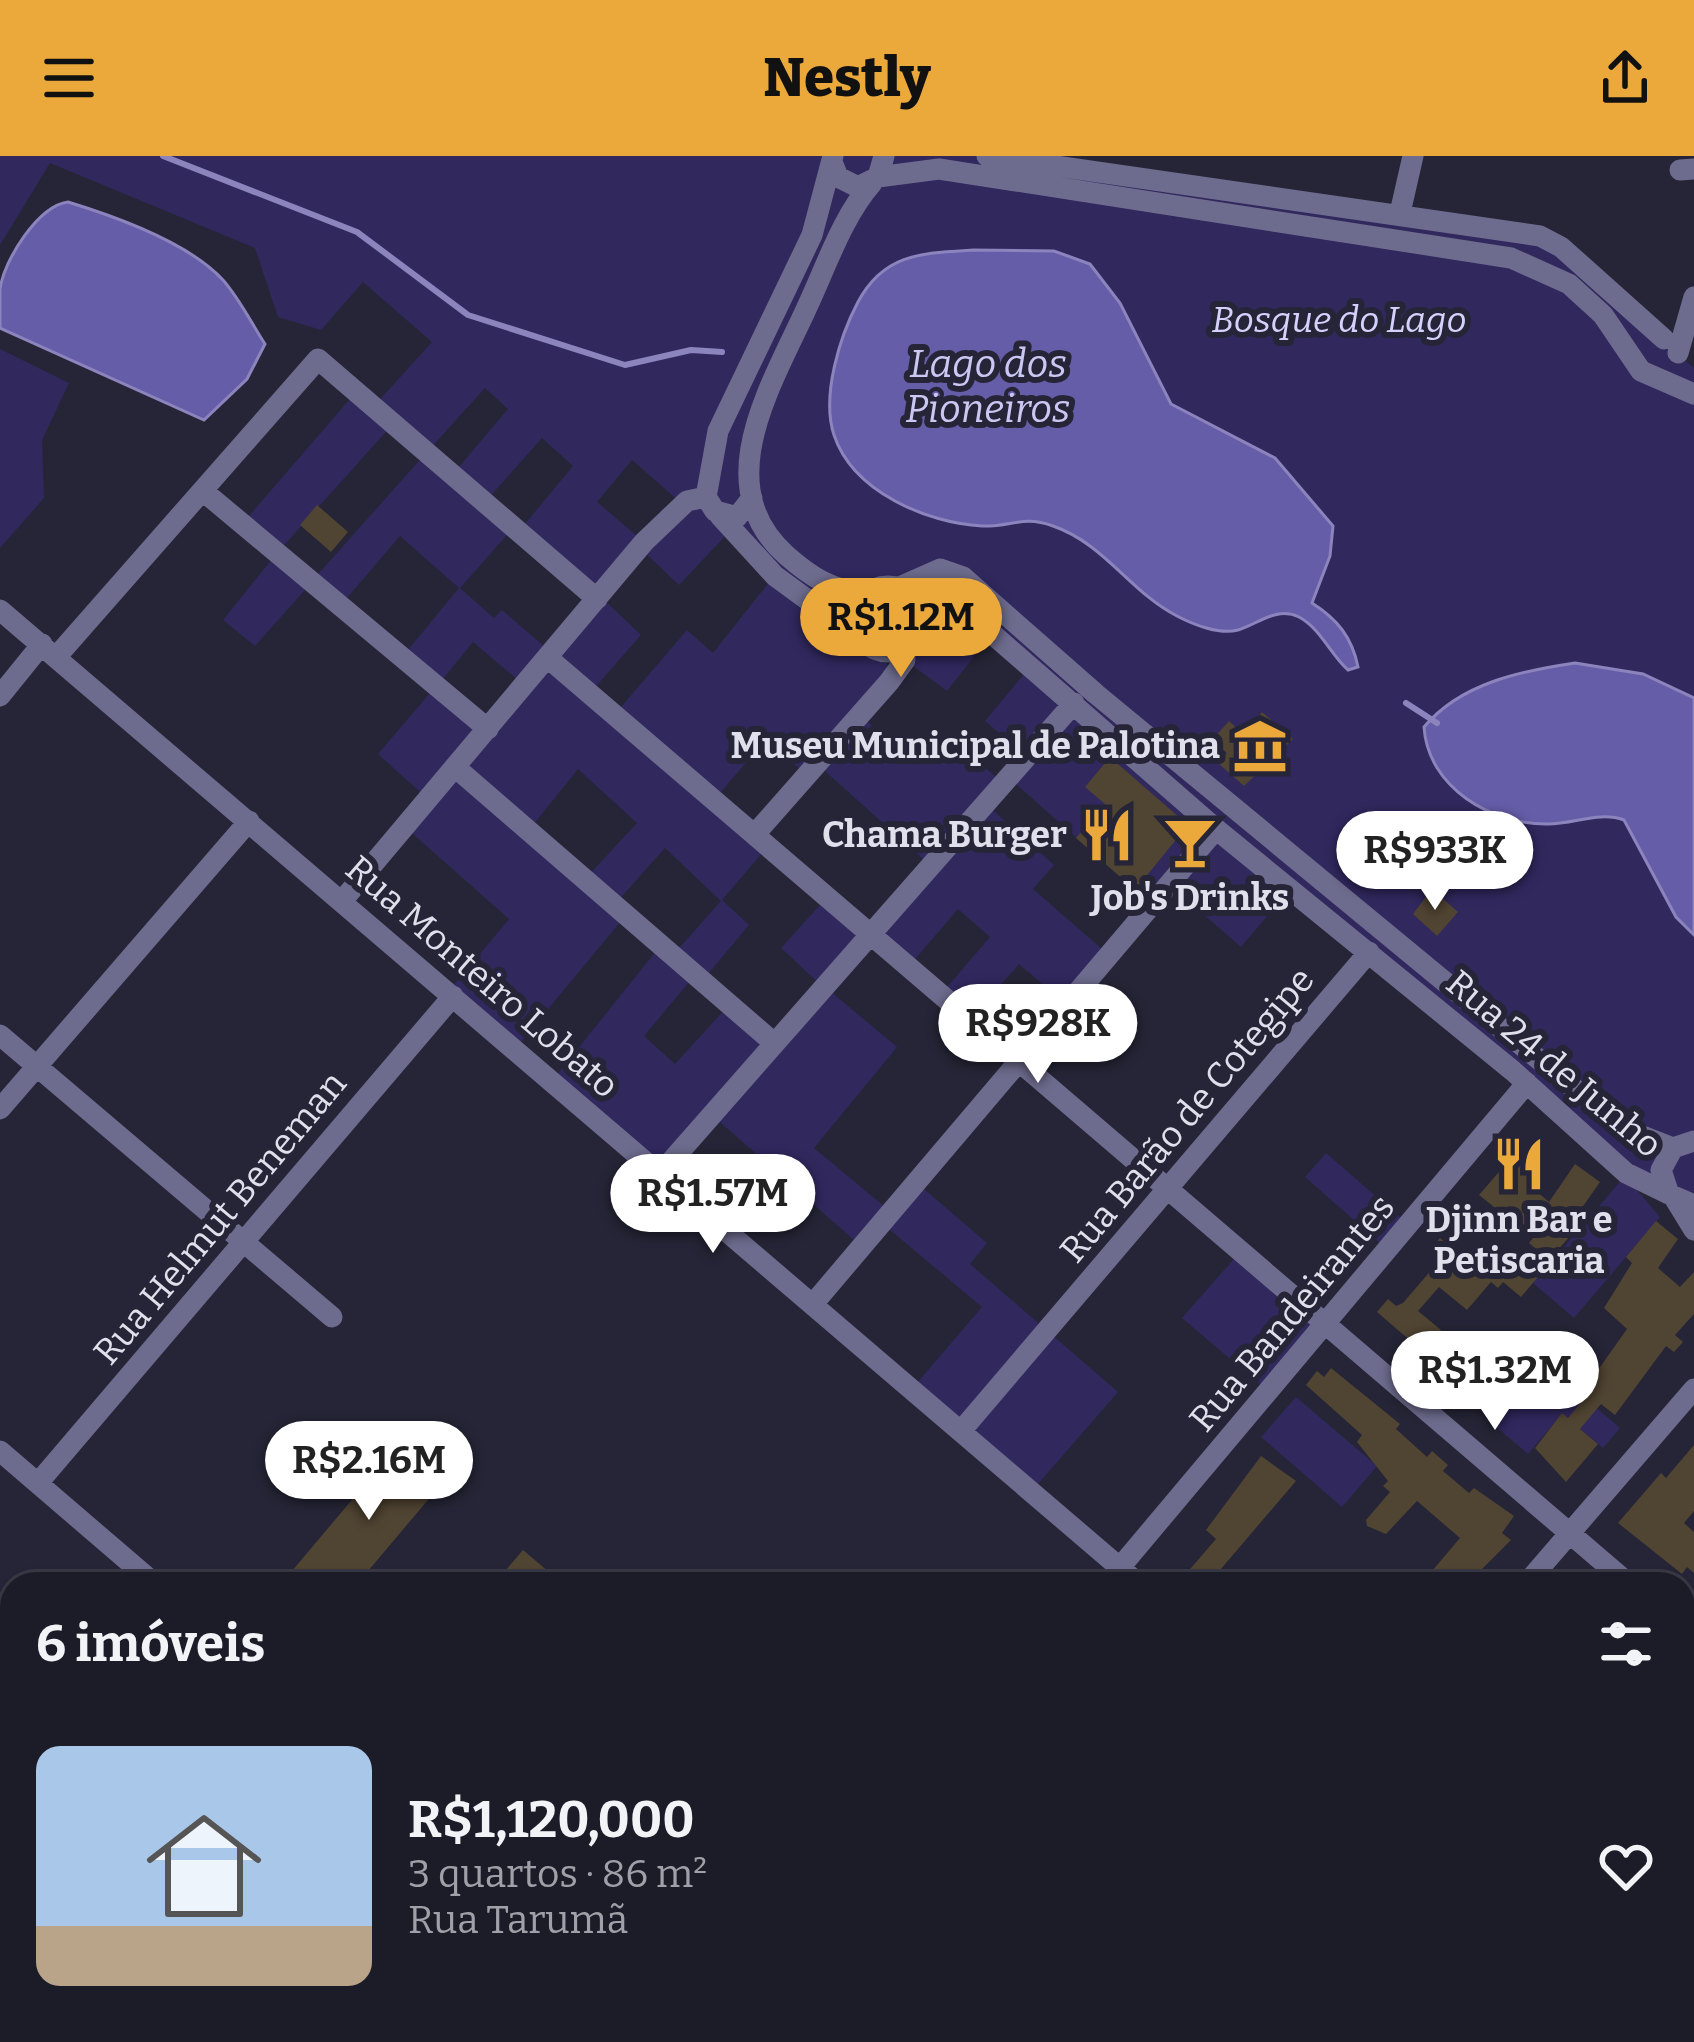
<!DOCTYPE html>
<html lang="pt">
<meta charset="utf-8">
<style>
:root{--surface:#1c1c29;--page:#292935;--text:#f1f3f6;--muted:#a0a1a8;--line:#3a3a46;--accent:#eca93b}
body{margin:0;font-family:Bitter,serif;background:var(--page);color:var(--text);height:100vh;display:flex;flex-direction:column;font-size:45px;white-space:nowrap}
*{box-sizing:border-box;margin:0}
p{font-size:39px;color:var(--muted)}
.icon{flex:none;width:66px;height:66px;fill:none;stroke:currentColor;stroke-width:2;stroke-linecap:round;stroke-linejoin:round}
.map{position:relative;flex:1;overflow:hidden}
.side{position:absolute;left:0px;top:1416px;width:1695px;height:471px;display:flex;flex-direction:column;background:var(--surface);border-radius:36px 36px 0 0;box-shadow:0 3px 9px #0004,0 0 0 3px var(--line)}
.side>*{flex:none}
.price{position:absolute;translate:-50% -102px;padding:0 27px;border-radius:42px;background:#fff;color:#222;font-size:39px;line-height:78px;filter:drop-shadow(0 3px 6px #0008)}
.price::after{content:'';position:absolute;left:50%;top:72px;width:36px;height:27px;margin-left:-18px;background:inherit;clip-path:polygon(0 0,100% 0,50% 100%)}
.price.current{background:var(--accent);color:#111}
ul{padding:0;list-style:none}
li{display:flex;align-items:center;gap:36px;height:300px;padding:0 36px}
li+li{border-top:3px solid var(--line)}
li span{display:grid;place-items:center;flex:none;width:336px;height:240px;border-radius:24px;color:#555}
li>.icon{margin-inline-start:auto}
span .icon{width:144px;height:144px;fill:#fffc;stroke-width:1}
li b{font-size:51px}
h2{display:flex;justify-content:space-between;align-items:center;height:144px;padding:0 36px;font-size:51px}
header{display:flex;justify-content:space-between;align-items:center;height:156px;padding:0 36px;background:var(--accent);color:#111;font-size:54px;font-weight:800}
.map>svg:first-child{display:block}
.green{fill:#31285e;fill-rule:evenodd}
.water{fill:#665da9;stroke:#8b84bd;stroke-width:3}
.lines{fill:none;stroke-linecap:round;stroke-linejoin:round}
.stream{stroke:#8b84bd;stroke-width:6}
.building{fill:#504432}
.minor{stroke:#6e6c8e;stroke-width:21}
.tertiary{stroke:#6e6c8e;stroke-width:24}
.labels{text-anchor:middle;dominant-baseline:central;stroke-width:12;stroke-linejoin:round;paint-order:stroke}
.park-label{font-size:36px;font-style:italic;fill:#d4d2fd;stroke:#262537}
.poi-label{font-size:36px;font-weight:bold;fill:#e0dfec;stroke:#262537;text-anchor:end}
.street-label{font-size:36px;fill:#e0dfec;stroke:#262537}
.water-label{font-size:39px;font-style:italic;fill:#cac8f3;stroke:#262537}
</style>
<header><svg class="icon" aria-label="menu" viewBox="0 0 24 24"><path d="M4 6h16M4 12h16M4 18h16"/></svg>Nestly<svg class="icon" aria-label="share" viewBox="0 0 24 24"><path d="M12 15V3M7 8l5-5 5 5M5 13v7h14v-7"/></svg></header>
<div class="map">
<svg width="1694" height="1886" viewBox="0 0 1694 1886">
<rect width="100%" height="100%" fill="#262537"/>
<path class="green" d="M 0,0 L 987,0 L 1540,80 L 1694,212 L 1694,1047 L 1649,1025 L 1290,733 L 1241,791 L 1170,729 L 1152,749 L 1008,621 L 1026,600 L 985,565 L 1029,512 L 990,480 L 947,535 L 905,504 L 905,492 L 878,495 L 888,510 L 860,559 L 917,609 L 946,578 L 1003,627 L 986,648 L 1054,709 L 1033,733 L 1110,800 L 1068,850 L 1019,808 L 971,862 L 942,837 L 990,781 L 958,753 L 910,809 L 871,777 L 824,830 L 897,891 L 814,992 L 891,1056 L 917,1027 L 987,1087 L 970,1108 L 1118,1236 L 1031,1336 L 912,1233 L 982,1151 L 883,1068 L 862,1091 L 712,959 L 660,1018 L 552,925 L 661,789 L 673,799 L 721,745 L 665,692 L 615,748 L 626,759 L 515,893 L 448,836 L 509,763 L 405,671 L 428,643 L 378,598 L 436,530 L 402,501 L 459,432 L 400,380 L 340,450 L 312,426 L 255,490 L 223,464 L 277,397 L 242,368 L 356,236 L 374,250 L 432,186 L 363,126 L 321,174 L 278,161 L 255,92 L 50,7 L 0,89 ZM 485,232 L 508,253 L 453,318 L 427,296 ZM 393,268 L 426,297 L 312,425 L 278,396 ZM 542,282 L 573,310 L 519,375 L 597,443 L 552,497 L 502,454 L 494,462 L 460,432 L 514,371 L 485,346 ZM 632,304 L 679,345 L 644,386 L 597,346 ZM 730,375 L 774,420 L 713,497 L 687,474 L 615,558 L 590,537 L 641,479 L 600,440 L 640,392 L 679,429 ZM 473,486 L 524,529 L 488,573 L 437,530 ZM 765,584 L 806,618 L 816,607 L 930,709 L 870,776 L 828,740 L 781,792 L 823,831 L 774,887 L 729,849 L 675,908 L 644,880 L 695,819 L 702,825 L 749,769 L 722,744 L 769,689 L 715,643 ZM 578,613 L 637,667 L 585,723 L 529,674 Z
M 0,193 L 69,227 L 42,284 L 44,342 L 0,392 Z
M 1326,997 L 1409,1069 L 1388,1094 L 1305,1021 Z
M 1625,1020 L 1660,1061 L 1574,1162 L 1533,1127 Z
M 1240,1096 L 1325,1168 L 1269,1236 L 1182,1162 Z
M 1539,1203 L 1620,1272 L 1603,1292 L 1562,1258 L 1528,1298 L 1487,1263 Z
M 1296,1241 L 1377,1310 L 1342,1351 L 1261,1281 Z"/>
<path class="water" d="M 68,46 C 117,61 188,86 223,124 C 239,142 252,168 265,188 L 247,223 L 204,264 L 0,172 C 0,160 0,146 0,133 C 4,104 38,50 68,46 Z
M 973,94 L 1054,95 L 1090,108 L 1120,147 L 1171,248 L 1275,302 L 1333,370 L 1330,400 L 1312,447 C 1337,463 1352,481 1358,511 L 1348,514 C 1330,498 1321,473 1299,461 C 1277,450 1258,468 1238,474 C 1220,479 1194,469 1177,460 C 1130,436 1105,388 1053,370 C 1022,359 1012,371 982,370 C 927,367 853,336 834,279 C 821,240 840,180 858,146 C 884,97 923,97 973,94 Z
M 1575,507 L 1643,518 L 1694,542 L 1694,779 L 1676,761 L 1624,664 C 1599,655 1575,668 1548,668 C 1492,669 1428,632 1424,571 C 1461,527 1521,515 1575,507 Z"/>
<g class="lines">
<path class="stream" d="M 163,0 L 357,76 L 468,159 L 625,209 L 691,194 L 722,196
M 1406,547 L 1437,567"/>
</g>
<path class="building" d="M 317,349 L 348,376 L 331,396 L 300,369 Z
M 1262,556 L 1293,583 L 1244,630 L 1218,607 L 1227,597 L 1212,584 L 1229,565 L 1243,578 Z
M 1110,601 L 1188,669 L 1135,734 L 1076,682 L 1105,648 L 1085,631 Z
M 1432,733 L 1458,756 L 1437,780 L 1413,758 Z
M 1511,988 L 1539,1013 L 1528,1028 L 1549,1046 L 1575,1008 L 1600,1026 L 1572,1066 L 1578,1071 L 1549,1104 L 1529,1087 L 1533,1082 L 1479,1039 L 1505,1009 L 1499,1003 Z
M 1656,1065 L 1678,1083 L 1658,1112 L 1680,1131 L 1694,1116 L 1694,1158 L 1675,1179 L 1683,1186 L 1674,1196 L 1666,1190 L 1615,1259 L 1601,1248 L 1580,1273 L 1598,1288 L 1566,1326 L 1535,1292 L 1562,1257 L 1568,1262 L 1590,1236 L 1579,1227 L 1588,1216 L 1593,1221 L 1627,1173 L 1604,1152 L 1632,1107 L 1626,1101 Z
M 1440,1082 L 1486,1122 L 1502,1104 L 1519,1120 L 1539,1097 L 1550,1107 L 1521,1141 L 1503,1126 L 1498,1132 L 1491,1126 L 1467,1154 L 1439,1131 L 1418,1155 L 1441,1174 L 1420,1193 L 1377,1156 L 1388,1143 L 1396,1150 L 1403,1147 L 1433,1112 L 1439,1103 L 1429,1094 Z
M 1486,1182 L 1528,1211 L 1510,1232 L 1497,1227 L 1478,1249 L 1450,1224 Z
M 1331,1212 L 1400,1268 L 1396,1273 L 1427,1301 L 1432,1295 L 1448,1309 L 1443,1315 L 1469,1337 L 1474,1332 L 1514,1360 L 1502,1377 L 1511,1384 L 1467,1428 L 1434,1428 L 1427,1421 L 1460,1382 L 1417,1345 L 1386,1378 L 1367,1370 L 1366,1364 L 1390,1336 L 1383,1330 L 1388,1325 L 1357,1286 L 1362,1279 L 1306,1229 L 1317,1215 L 1324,1221 Z
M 399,1288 L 444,1325 L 357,1428 L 281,1428 Z
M 1694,1289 L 1694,1355 L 1684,1367 L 1694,1376 L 1694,1417 L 1687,1411 L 1682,1418 L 1618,1367 L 1661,1317 L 1666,1322 Z
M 1261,1300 L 1296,1325 L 1220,1414 L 1226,1419 L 1218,1428 L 1195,1428 L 1185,1419 L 1216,1383 L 1206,1374 Z
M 523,1394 L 563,1428 L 494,1428 Z"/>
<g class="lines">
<path class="minor" d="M 987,0 L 1540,80 L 1561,91 L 1664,183
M 832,6 L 838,21 L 858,31 L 878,21 L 884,0
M 1680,14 L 1694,13
M 878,21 L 939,13 L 1511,102 L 1569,128 L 1603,159 L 1641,215 L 1694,238
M 1400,57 L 1413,0
M 1678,197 L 1694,141
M 203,335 L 488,573
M 752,342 L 737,361 L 715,355 L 706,341 L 718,275 L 812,79 L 833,0
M 720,360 L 775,420 L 861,483
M855 463a33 33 0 1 1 66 0a33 33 0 1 1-66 0Z
M 897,432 L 940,413 L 963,421 L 1096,538 L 1622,972 L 1673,992
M 866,438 C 832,434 812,422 786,399 C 707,328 773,227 808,149 C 827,108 843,60 872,27
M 0,454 L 1139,1428
M 920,471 L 952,454 L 966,455 L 1216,673 L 1513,915 L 1626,1017 L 1669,1038
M 57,500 L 318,203 L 597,443
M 548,502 L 1629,1428
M 0,540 L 42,488
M 455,611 L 774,887
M 755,678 L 889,526 L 905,504 L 905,492
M 342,745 L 644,386 L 687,345 L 706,341
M 0,879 L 332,1161
M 0,953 L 249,665
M 1694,985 L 1673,992 L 1661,1014 L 1669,1038 L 1694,1049
M 660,1018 L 1074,547
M 1675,1043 L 1694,1074
M 813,1148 L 1216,673
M 961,1275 L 1369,796
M 0,1295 L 155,1428
M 38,1327 L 453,840
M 1106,1428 L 1527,927
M 1526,1428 L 1694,1233
M 1683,1473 L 1694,1482
M 683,1875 L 696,1886
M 1175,1875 L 1188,1886
M 1667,1875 L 1680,1886
M 714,1886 L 723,1875
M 1133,1886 L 1143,1875"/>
<path class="tertiary" d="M 1683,1732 L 1694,1719
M 1552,1886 L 1561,1875"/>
</g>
<defs>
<symbol id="museum-bare" viewBox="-9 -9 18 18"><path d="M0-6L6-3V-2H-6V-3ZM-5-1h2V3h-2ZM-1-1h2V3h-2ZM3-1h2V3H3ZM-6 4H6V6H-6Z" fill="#eca93b" stroke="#262537" stroke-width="2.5" paint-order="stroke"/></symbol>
<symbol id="restaurant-bare" viewBox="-9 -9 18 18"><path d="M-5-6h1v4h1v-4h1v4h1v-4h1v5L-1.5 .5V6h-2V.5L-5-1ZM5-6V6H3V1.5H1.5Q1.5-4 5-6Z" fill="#eca93b" stroke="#262537" stroke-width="2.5" paint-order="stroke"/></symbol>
<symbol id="bar-bare" viewBox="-9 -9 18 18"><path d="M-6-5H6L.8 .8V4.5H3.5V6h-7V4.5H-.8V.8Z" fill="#eca93b" stroke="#262537" stroke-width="2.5" paint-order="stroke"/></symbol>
</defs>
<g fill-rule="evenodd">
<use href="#museum-bare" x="1222" y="552" width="76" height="76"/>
<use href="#restaurant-bare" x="1069" y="641" width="76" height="76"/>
<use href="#bar-bare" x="1152" y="648" width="76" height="76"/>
<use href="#restaurant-bare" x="1481" y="970" width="76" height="76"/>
</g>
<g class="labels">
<g class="park-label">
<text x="1339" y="164">Bosque do Lago</text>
</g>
<g class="poi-label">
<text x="1220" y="590">Museu Municipal de Palotina</text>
<text x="1067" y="679">Chama Burger</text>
<text x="1190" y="742" text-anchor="middle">Job's Drinks</text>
<text x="1519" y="1064" text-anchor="middle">Djinn Bar e<tspan x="1519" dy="41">Petiscaria</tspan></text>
</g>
<g class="street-label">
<text transform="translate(482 821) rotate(41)">Rua Monteiro Lobato</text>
<text transform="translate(1554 908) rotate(40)">Rua 24 de Junho</text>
<text transform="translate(1187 959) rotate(-50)">Rua Barão de Cotegipe</text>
<text transform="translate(220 1062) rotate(-50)">Rua Helmut Beneman</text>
<text transform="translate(1292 1157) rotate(-50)">Rua Bandeirantes</text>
</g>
<g class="water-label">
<text x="988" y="208">Lago dos<tspan x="988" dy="45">Pioneiros</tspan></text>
</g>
</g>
</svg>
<b class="price current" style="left:901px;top:524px">R$1.12M</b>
<b class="price" style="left:1435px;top:757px">R$933K</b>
<b class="price" style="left:1038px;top:930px">R$928K</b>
<b class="price" style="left:713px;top:1100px">R$1.57M</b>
<b class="price" style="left:1495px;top:1277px">R$1.32M</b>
<b class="price" style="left:369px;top:1367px">R$2.16M</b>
<section class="side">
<h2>6 imóveis<svg class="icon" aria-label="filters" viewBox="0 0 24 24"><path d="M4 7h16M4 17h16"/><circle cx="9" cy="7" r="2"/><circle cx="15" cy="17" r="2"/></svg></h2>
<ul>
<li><span style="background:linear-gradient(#a9c7e8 75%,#b9a48a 0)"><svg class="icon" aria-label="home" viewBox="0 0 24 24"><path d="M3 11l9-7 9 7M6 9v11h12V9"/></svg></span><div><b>R$1,120,000</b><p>3 quartos · 86 m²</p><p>Rua Tarumã</p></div><svg class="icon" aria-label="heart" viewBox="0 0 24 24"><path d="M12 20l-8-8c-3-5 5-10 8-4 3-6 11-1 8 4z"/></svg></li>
</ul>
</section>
</div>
